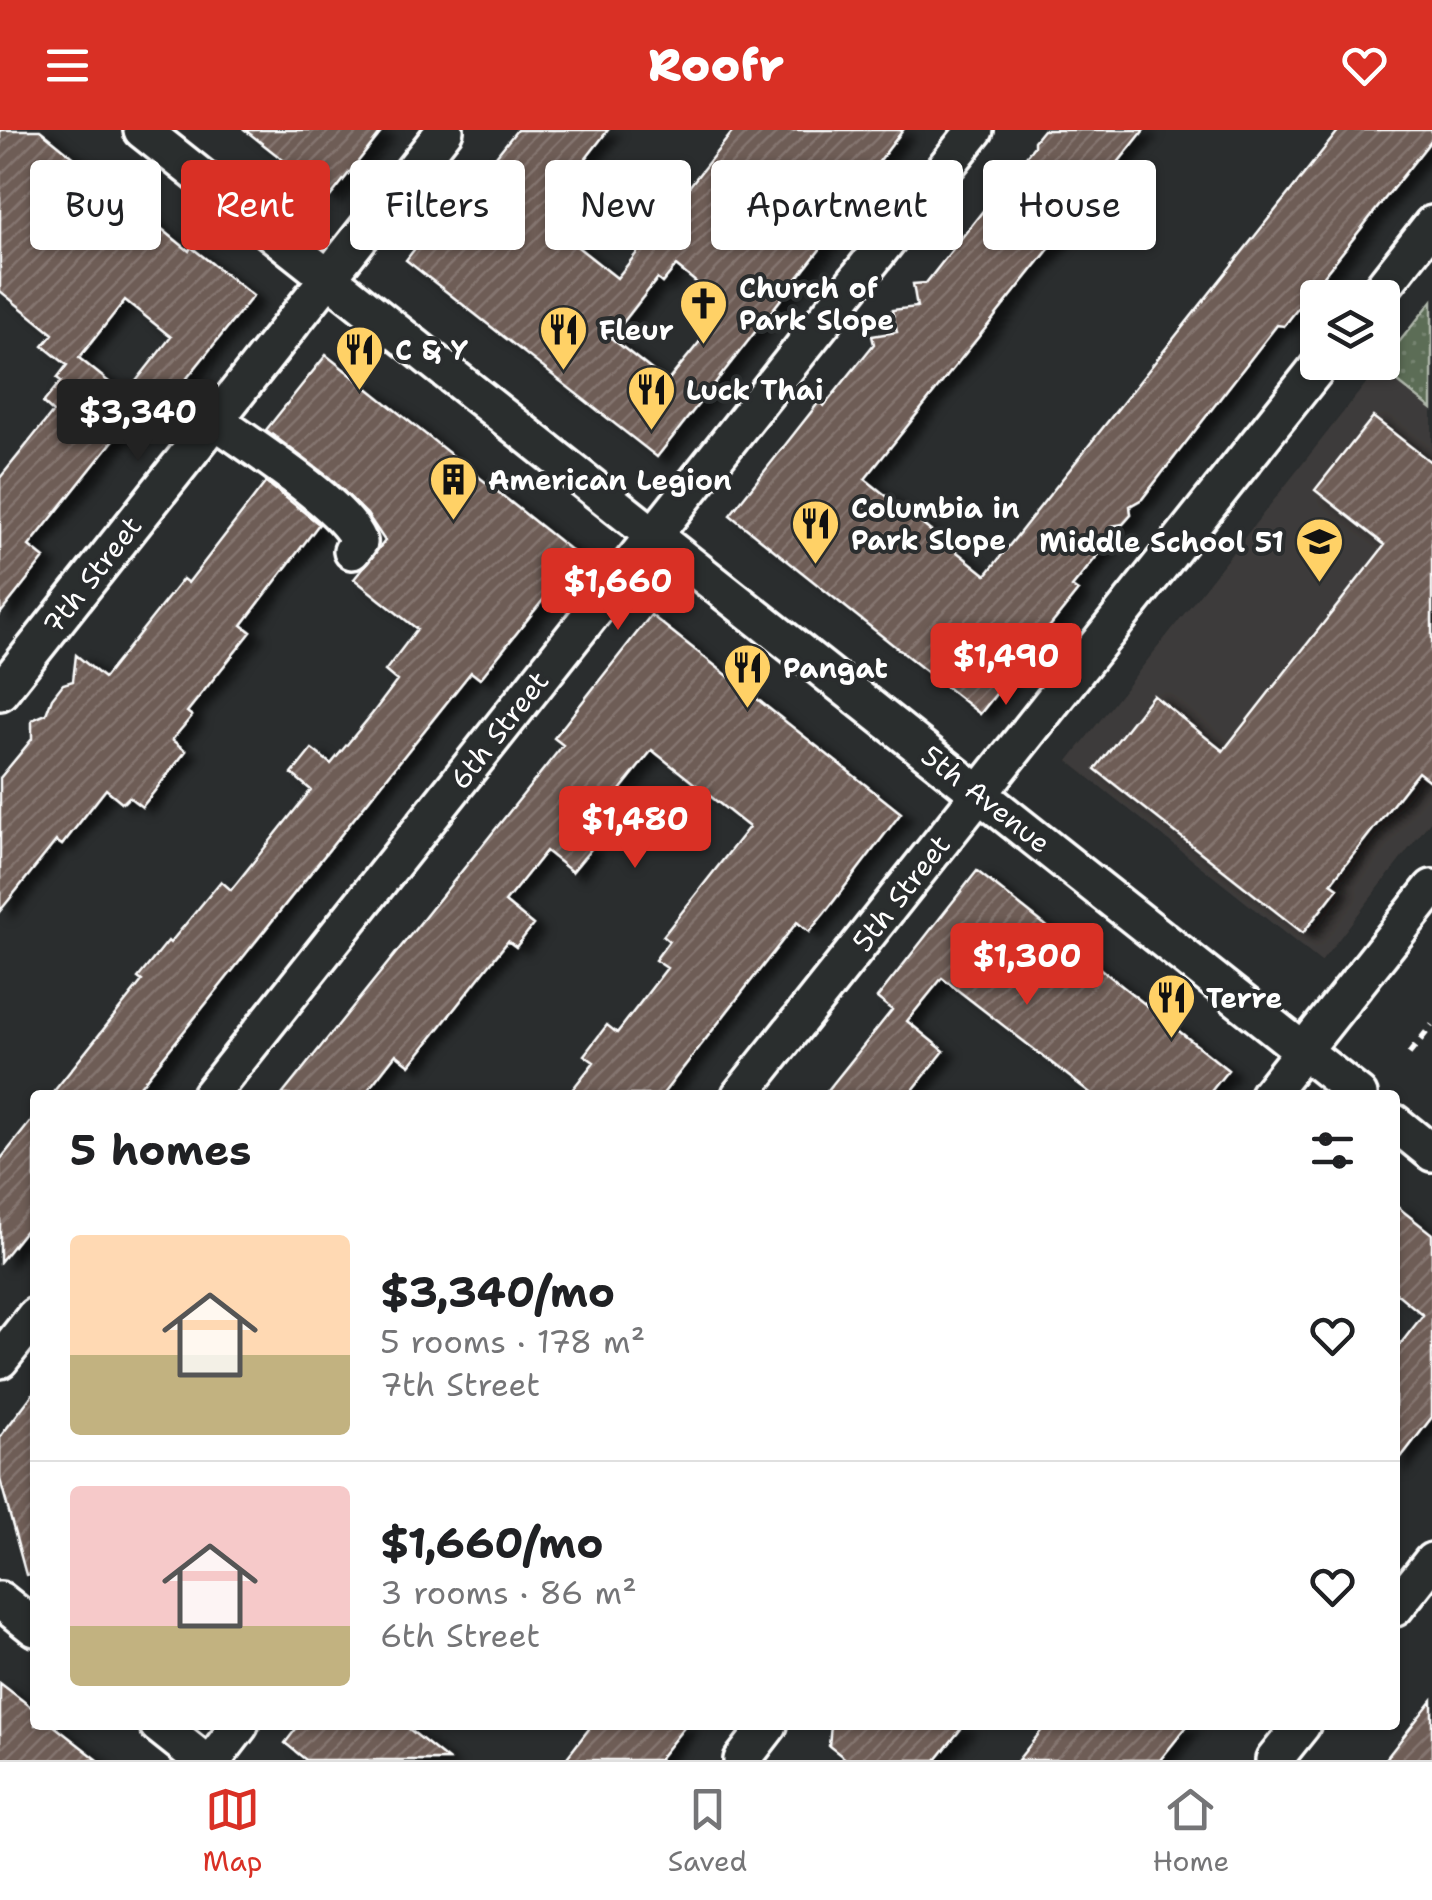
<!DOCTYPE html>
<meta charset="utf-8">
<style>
:root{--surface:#fff;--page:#f2f2f2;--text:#202124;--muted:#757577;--line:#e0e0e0;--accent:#d93025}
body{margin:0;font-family:"Shantell Sans",sans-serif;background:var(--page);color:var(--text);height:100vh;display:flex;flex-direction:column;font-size:38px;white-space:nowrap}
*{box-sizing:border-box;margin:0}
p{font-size:32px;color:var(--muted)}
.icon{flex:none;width:55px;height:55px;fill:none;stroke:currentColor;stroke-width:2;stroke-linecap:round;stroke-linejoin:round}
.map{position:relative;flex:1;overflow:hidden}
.side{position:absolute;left:30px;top:960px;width:1370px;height:640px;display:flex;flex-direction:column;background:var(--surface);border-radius:10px;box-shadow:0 2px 8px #0004}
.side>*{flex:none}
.guide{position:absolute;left:30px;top:30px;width:1372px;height:90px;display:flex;gap:20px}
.tools{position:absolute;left:1300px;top:150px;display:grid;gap:20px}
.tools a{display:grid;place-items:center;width:100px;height:100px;border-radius:10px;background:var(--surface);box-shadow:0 2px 8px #0004;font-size:50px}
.price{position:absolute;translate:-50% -85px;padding:0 22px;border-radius:10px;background:var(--accent);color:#fff;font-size:32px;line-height:65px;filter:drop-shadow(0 2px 5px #0008)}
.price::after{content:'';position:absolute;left:50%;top:60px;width:30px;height:22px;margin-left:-15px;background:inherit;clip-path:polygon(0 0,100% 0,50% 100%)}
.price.on{background:#222;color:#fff}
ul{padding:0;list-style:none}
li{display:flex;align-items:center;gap:30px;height:250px;padding:0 40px}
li+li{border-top:2px solid var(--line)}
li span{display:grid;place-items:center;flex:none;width:280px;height:200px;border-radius:10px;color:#555}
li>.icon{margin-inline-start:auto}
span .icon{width:120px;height:120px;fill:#fffc;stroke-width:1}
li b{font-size:42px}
h2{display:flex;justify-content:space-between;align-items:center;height:120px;padding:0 40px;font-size:42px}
.chip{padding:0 35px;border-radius:10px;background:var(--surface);box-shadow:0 2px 8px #0004;font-size:35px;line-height:90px}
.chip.on{background:var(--accent);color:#fff}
header{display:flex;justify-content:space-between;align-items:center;height:130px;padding:0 40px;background:var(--accent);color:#fff;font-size:45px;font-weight:800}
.tabs{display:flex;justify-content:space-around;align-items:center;height:140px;border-top:2px solid var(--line);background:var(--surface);font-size:28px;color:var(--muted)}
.tabs a{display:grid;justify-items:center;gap:5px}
.tabs .on{color:var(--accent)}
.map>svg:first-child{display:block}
.built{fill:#3e3b3a}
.park{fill:url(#park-dots);stroke:#aeb6aa;stroke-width:2.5}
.building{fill:url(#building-hatch);stroke:#fff;stroke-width:2.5;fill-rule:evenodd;filter:url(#shadow)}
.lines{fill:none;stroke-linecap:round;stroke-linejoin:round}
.minor-casing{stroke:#fff;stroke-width:42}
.path{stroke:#fff;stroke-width:6;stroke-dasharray:10 8;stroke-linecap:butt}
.minor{stroke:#2a2d2e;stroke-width:35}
.labels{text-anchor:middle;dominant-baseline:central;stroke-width:8;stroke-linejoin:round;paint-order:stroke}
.poi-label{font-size:28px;font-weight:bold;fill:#fff;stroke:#2a2d2e;text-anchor:start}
.street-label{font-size:28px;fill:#fff;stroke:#2a2d2e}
</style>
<header><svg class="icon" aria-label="menu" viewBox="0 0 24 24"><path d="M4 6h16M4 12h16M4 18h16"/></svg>Roofr<svg class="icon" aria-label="heart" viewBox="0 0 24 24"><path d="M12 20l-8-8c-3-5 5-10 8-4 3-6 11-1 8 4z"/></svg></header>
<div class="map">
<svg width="1432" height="1630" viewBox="0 0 1432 1630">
<defs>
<pattern id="park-dots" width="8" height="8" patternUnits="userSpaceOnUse" patternTransform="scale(2.5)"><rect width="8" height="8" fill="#5c6d56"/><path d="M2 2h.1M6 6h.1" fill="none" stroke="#74836f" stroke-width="1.8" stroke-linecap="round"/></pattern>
<pattern id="building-hatch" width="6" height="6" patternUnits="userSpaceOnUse" patternTransform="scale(2.5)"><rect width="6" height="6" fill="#6e5d56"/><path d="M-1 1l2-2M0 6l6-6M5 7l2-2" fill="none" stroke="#84756f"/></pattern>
<filter id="shadow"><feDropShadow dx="11" dy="6" stdDeviation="5" flood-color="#0009"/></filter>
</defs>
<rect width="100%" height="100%" fill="#2a2d2e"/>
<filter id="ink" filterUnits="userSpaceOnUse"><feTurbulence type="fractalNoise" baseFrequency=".01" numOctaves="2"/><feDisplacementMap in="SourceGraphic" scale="20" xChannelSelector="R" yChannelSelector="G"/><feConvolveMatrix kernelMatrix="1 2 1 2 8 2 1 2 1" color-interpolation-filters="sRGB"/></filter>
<g filter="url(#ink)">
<path class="built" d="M 1379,237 L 1432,279 L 1432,689 L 1321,832 L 1068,631 Z"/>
<path class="park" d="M 1432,171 L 1432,279 L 1379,237 Z"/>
<path class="building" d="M 0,0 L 40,0 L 189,121 L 191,117 L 253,166 L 154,289 L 125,265 L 171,207 L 125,170 L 79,228 L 140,277 L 29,416 L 44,428 L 0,484 L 0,348 L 53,282 L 43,273 L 61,251 L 57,248 L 67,235 L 43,216 L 53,204 L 0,161 Z
M 245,0 L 383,0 L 330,67 Z
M 517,0 L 608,0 L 549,76 L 569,92 L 560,103 L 617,148 L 734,0 L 903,0 L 855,63 L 861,67 L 657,327 L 406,130 L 486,27 L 492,31 ZM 676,136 L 724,175 L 710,191 L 714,194 L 667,252 L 611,208 L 657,149 L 662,153 Z
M 1043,0 L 1144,0 L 865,349 L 986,445 L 1339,0 L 1432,0 L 1432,9 L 1284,196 L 1277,195 L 1142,369 L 1130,376 L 1131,385 L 1123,394 L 1111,396 L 1110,410 L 1072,457 L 1078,461 L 980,584 L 730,385 L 819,272 L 824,276 L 874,214 L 872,206 L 897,202 L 892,180 L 917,177 L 913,154 L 926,153 L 1034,16 L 1034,11 Z
M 326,225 L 578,426 L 480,549 L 471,542 L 133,965 L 51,965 L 142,851 L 138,848 L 168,811 L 170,813 L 221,751 L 231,760 L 311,660 L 292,644 L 312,619 L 331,634 L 372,584 L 397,551 L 385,541 L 417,499 L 354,449 L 385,411 L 367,384 L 330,348 L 266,300 Z
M 1373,287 L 1432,333 L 1432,653 L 1418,642 L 1331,753 L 1338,758 L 1303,803 L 1095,639 L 1153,565 L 1223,621 L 1385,415 L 1315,360 Z
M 266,352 L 319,394 L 242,495 L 251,502 L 187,582 L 192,586 L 172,610 L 186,621 L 142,677 L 129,667 L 123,673 L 106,659 L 62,715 L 56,711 L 0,781 L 0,648 L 32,609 L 32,590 L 46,584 L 52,568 L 63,554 L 73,551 L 76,525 L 104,548 L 183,449 L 188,453 Z
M 651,485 L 901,683 L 827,780 L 809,802 L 797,792 L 662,965 L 568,965 L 594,932 L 584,925 L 607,895 L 617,903 L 667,838 L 655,830 L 669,811 L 663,806 L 749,697 L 652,620 L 580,710 L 591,719 L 572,742 L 546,721 L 505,772 L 533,795 L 516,817 L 508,811 L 410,935 L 396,924 L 364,965 L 282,965 L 563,615 L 554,608 Z
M 977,741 L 1228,940 L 1208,965 L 1093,965 L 942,848 L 907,891 L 944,921 L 909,965 L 824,965 L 892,880 L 877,868 Z
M 35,986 L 35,1088 L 0,1132 L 0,1030 Z
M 1395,1075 L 1432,1104 L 1432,1287 L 1395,1335 L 1395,1221 L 1423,1185 L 1395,1162 Z
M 35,1261 L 35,1444 L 26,1445 L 0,1349 L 0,1307 Z
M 0,1553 L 35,1580 L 35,1595 L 53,1595 L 98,1630 L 0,1630 Z
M 1432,1570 L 1432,1630 L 1385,1630 Z
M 299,1595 L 404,1595 L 448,1630 L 306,1630 L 285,1613 Z
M 592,1595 L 686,1595 L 658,1630 L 565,1630 Z
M 831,1595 L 964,1595 L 936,1630 L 847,1630 L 829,1616 Z
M 1046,1595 L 1188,1595 L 1160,1630 L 1018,1630 Z"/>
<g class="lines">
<defs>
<path id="minor" d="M 142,0 L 1359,965
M 1374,168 L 1432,94
M 215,290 C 248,315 347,376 359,412 L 352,421
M 0,562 L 445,0
M 210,965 L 975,0
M 740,965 L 1322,232
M 1268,965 L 1432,758
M 1395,993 L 1432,1023
M 0,1230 L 35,1186
M 0,1470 L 35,1498
M 1395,1478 L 1432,1431
M 158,1595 L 202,1630
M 213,1630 L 240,1595
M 742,1630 L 769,1595
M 1274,1630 L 1302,1595"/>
</defs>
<use href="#minor" class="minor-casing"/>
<path class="path" d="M 1409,924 L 1432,895"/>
<use href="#minor" class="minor"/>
</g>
</g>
<defs>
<symbol id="church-pin" viewBox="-11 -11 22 30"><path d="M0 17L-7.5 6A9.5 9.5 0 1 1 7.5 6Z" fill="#ffd166" stroke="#2a2d2e"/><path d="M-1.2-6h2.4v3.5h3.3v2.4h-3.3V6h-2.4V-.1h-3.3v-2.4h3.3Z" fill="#111"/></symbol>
<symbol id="restaurant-pin" viewBox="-11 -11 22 30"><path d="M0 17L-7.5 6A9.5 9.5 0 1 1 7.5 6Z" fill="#ffd166" stroke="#2a2d2e"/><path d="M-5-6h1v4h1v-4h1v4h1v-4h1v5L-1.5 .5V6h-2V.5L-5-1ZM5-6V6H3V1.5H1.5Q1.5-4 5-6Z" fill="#111"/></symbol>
<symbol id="building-pin" viewBox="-11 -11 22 30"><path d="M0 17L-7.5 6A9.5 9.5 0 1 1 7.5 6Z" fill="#ffd166" stroke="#2a2d2e"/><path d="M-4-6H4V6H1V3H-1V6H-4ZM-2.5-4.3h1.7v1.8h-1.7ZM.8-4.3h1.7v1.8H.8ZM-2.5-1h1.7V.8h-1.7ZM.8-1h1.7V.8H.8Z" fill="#111"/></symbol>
<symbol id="school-pin" viewBox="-11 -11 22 30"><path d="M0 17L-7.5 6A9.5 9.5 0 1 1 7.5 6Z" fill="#ffd166" stroke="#2a2d2e"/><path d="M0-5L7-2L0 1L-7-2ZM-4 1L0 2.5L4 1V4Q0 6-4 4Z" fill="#111"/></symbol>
</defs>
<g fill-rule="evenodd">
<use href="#church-pin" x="676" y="146" width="55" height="75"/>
<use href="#restaurant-pin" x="536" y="172" width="55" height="75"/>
<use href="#restaurant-pin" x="332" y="192" width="55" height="75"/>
<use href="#restaurant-pin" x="624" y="232" width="55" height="75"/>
<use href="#building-pin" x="426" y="322" width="55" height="75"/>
<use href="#restaurant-pin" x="788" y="366" width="55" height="75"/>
<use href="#school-pin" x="1292" y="384" width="55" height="75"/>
<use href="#restaurant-pin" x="720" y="510" width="55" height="75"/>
<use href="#restaurant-pin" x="1144" y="840" width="55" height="75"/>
</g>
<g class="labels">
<g class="poi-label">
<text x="739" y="158">Church of<tspan x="739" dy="32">Park Slope</tspan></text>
<text x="599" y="200">Fleur</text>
<text x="395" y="220">C &amp; Y</text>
<text x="686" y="260">Luck Thai</text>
<text x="488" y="350">American Legion</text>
<text x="851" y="378">Columbia in<tspan x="851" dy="32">Park Slope</tspan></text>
<text x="1284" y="412" text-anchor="end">Middle School 51</text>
<text x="783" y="538">Pangat</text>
<text x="1206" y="868">Terre</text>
</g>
<g class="street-label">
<text transform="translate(92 445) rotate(-52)">7th Street</text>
<text transform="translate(499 600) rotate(-52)">6th Street</text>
<text transform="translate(986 669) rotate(38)">5th Avenue</text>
<text transform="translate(901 763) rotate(-52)">5th Street</text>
</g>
</g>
</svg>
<div class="tools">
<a><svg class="icon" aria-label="layers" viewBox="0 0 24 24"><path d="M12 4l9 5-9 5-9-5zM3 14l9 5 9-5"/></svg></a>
</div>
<b class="price on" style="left:138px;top:334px">$3,340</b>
<b class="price" style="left:618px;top:503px">$1,660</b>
<b class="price" style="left:1006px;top:578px">$1,490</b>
<b class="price" style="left:635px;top:741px">$1,480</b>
<b class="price" style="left:1027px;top:878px">$1,300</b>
<div class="guide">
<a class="chip">Buy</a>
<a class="chip on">Rent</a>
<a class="chip">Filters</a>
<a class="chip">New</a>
<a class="chip">Apartment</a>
<a class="chip">House</a>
</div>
<section class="side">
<h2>5 homes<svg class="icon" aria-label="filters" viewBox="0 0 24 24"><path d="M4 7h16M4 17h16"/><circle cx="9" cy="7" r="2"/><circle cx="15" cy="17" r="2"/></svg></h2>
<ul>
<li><span style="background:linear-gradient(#ffd9b3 60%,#c2b280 0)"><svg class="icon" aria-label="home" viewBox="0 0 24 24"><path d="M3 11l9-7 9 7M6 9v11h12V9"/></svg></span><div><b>$3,340/mo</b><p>5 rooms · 178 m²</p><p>7th Street</p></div><svg class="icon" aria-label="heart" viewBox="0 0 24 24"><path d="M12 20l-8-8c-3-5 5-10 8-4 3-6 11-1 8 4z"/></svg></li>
<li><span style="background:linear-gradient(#f6c9c9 70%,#c2b280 0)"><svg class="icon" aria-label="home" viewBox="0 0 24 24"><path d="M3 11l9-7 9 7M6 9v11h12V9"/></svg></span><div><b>$1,660/mo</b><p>3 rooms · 86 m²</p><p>6th Street</p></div><svg class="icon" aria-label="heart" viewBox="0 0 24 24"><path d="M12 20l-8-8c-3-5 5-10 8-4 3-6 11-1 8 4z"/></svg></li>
</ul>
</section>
</div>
<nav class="tabs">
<a class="on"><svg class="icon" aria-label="map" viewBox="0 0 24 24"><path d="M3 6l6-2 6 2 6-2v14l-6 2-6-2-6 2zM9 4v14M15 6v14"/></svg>Map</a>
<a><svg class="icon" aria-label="saved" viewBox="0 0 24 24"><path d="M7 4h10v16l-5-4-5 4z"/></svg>Saved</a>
<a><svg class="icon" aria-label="home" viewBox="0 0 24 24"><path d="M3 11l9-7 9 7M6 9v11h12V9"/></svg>Home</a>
</nav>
